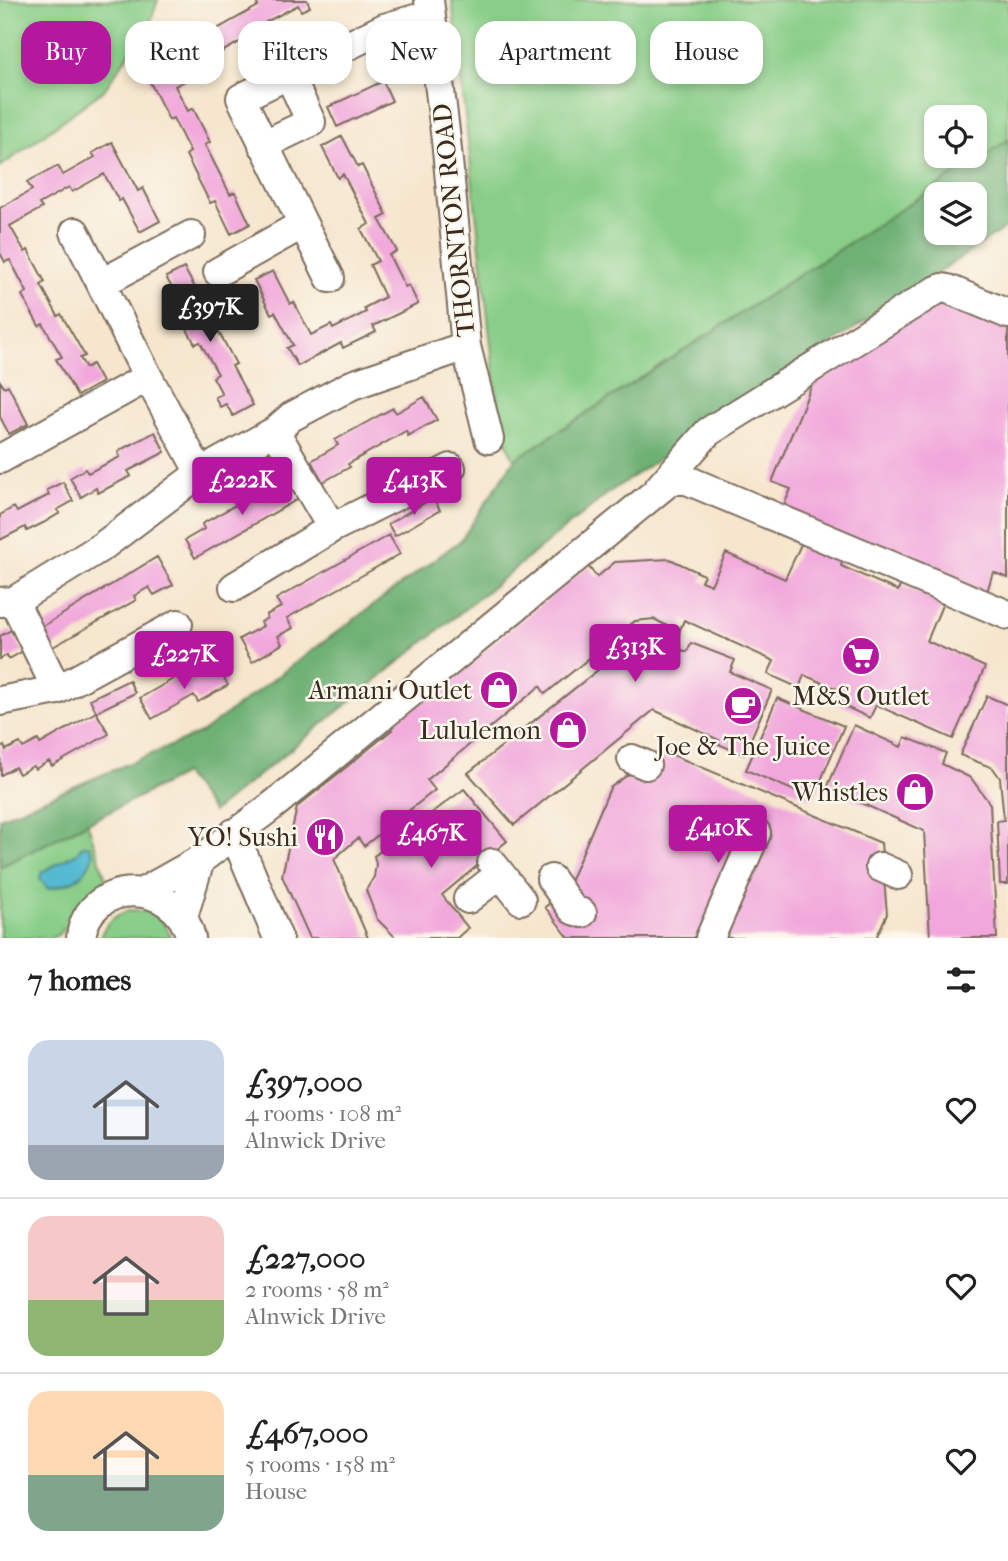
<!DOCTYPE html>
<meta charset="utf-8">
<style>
:root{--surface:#fff;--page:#f2f2f2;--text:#222;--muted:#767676;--line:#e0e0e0;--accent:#b5179e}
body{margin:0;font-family:"IM FELL French Canon",serif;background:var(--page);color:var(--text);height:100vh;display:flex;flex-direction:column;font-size:26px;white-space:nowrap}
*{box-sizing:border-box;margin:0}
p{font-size:23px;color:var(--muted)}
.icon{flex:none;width:38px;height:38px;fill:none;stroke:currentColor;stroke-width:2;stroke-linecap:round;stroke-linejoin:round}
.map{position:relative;height:938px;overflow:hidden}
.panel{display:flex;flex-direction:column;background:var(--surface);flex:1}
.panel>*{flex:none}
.banner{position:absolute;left:21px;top:21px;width:966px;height:63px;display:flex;gap:14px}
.buttons{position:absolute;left:924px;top:105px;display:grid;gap:14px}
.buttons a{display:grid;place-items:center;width:63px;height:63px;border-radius:14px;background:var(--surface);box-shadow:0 4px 10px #0003;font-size:35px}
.price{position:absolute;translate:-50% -60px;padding:0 16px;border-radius:7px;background:var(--accent);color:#fff;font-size:23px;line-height:46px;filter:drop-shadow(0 2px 4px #0008)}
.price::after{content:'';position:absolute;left:50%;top:42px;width:21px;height:16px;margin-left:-10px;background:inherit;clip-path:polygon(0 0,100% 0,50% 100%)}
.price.current{background:#222;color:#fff}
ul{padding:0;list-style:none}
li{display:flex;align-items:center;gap:21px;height:175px;padding:0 28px}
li+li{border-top:2px solid var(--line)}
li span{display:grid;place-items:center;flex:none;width:196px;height:140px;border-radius:21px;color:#555}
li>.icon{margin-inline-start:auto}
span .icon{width:84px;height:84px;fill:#fffc;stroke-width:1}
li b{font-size:30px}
h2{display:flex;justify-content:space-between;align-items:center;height:84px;padding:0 28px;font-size:30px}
.chip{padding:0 24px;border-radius:21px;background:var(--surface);box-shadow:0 4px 10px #0003;font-size:24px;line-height:63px}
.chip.current{background:var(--accent);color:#fff}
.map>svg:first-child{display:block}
.green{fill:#89ce88;stroke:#627c53;stroke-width:2;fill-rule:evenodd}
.forest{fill:#6eb174;stroke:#546e49;stroke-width:2;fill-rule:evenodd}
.water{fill:#53b9d1;stroke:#477278;stroke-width:2}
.building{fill:#f1a7db}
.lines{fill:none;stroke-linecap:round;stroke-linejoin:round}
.minor-casing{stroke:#7c6c5c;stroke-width:32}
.minor{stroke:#fff;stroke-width:28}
.labels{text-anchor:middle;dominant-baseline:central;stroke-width:5;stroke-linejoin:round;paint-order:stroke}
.street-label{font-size:26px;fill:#3b2a1e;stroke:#fbf7ec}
.poi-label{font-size:26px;fill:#3b2a1e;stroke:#fbf7ec;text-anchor:end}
</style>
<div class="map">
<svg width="1008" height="938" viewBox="0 0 1008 938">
<rect width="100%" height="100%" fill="#fbf7ec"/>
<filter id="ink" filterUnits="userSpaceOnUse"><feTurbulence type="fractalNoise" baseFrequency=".0143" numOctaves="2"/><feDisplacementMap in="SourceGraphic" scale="14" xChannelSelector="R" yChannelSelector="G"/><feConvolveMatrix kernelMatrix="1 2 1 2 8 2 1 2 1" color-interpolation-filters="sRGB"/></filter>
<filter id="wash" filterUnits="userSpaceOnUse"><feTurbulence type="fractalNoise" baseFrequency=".00686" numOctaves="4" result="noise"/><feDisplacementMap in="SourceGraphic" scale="28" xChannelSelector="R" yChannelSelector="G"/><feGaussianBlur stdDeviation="1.57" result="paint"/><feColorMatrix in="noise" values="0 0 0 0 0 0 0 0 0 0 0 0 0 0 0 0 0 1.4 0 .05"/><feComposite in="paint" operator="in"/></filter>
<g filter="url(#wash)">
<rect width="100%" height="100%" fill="#f6e6ce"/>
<path class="green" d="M 0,0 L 158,0 L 150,23 L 104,90 L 0,167 Z
M 452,0 L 1008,0 L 1008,140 L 514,460 L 500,425 ZM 975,117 L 975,156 L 936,156 L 936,117 Z
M 87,822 L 108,885 L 99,892 L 58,935 L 51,938 L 0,938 L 0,867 Z
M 129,910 C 149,910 165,917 171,938 L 100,938 C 105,923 114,916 129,910 Z"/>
<path class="forest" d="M 1008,140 L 1008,226 L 611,491 L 213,812 L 184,774 L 0,867 L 0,818 L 201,733 L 461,540 L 514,460 ZM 936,194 L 975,194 L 975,233 L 936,233 Z"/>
<path class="water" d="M 89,845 L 93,855 C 84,881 72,883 48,889 L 40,879 L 42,872 L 77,853 L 81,847 Z"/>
<g id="blocks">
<path class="building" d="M 260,0 L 307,0 L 310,7 L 301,11 L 298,5 L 266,22 L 268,26 L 204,62 L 207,69 L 175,86 L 188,111 L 193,108 L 210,142 L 205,145 L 230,194 L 235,192 L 250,224 L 231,234 L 215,201 L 210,203 L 186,155 L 190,152 L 173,118 L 169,120 L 145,72 L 163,63 L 166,67 L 198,51 L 194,42 L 258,6 L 256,2 Z
M 383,81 L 392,101 L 337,127 L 328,107 Z
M 342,136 L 358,167 L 362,165 L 387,215 L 379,219 L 397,251 L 389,255 L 405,287 L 409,285 L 418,304 L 373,326 L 376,332 L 343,348 L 341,343 L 298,366 L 287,348 L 293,345 L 275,312 L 271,314 L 254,280 L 273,271 L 290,304 L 294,302 L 311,335 L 331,325 L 333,329 L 366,312 L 364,308 L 385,297 L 370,265 L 378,261 L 361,229 L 369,224 L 343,174 L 338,178 L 322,147 Z
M 112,142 L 138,191 L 143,188 L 160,221 L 140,232 L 122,199 L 119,201 L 104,174 L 72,192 L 69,187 L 55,195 L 39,204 L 42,208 L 10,226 L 25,252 L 28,250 L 45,282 L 41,285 L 58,316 L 61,314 L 85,356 L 80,358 L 86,368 L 92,364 L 102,382 L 77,396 L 56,359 L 62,357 L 43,324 L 39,326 L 22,295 L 27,292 L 10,260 L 5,262 L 0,253 L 0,208 L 32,190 L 27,182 L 58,166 L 63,175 L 95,157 L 92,153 Z
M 184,268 L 202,300 L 197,302 L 215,334 L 219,332 L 236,364 L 232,366 L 253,405 L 233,416 L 226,404 L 220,407 L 215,397 L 222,394 L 213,377 L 218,374 L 200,342 L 195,344 L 178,313 L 184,310 L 166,277 Z
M 948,297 L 1008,322 L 1008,578 L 993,572 L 987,592 L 781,512 L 791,489 L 772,482 L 820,365 Z
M 0,381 L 4,387 L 8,385 L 28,424 L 9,434 L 0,417 Z
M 424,397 L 437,420 L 408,436 L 406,431 L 348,464 L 350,467 L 323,482 L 311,461 L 338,445 L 335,440 L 378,416 L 393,408 L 396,413 Z
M 155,432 L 165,452 L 128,471 L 131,476 L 98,493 L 96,488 L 81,497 L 70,478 L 85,469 L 88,473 L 120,457 L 118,451 Z
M 285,477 L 298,499 L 195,558 L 185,540 L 204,529 L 202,524 Z
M 63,482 L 73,501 L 57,510 L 60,513 L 43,523 L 27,531 L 25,527 L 0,540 L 0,515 L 14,507 L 17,512 L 49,495 L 47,490 Z
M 433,498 L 440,510 L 395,536 L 388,524 Z
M 389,535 L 400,554 L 287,618 L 293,628 L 278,636 L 282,644 L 252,662 L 239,639 L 263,626 L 261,622 L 267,618 L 266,615 L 281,607 L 276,599 Z
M 803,540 L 844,558 L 841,566 L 898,591 L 901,584 L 943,603 L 927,641 L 985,667 L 953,739 L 876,705 L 870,718 L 837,703 L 842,691 L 804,675 L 799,688 L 768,674 L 774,661 L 684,620 L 679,632 L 654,619 L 635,621 L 545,694 L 540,686 L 427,780 L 435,790 L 364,846 L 358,838 L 334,859 L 368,938 L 310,938 L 282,876 L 297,807 L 392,730 L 389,727 L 588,566 L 597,577 L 615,562 L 670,559 L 704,575 L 701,581 L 711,585 L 726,553 L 785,579 Z
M 157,557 L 173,585 L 154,595 L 149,587 L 134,596 L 136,600 L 51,648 L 40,628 Z
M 11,630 L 23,651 L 9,659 L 7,655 L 0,659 L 0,636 Z
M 659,641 L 687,652 L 691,643 L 735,660 L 730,672 L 772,690 L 744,755 L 716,743 L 719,740 L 654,710 L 514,825 L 468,773 L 632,643 Z
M 216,664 L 228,685 L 198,702 L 194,695 L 152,719 L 140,698 L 182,674 L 186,681 Z
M 129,680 L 135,693 L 96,712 L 90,699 Z
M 987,696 L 1008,705 L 1008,884 L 1000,884 L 997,821 L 1004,820 L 1000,778 L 993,768 L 960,755 Z
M 777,698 L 844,726 L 813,799 L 746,770 Z
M 96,712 L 109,734 L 52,766 L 49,761 L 35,769 L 33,766 L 19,774 L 15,767 L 1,775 L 0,748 L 4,746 L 6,750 L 20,743 L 23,748 L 38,740 L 40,744 Z
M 854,725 L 901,747 L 905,737 L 946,753 L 942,764 L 971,778 L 990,804 L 997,938 L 930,938 L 924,831 L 827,788 Z
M 661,750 L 881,843 L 887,914 L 876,938 L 569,938 L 545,907 L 566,891 L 610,788 Z
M 464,789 L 507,841 L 442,895 L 468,928 L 457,938 L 396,938 L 377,919 L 366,890 L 374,877 L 376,864 L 374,856 Z"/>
</g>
</g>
<g filter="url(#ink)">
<use href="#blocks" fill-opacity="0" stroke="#7c6c5c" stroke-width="2"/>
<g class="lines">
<defs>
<path id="minor" d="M 429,0 L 446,140 L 466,346 L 489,439
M 263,145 L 311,122 L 289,75
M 303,224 L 330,278
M 75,232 L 148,377 L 200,473
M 218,272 L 303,224 L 241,98 L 384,28 L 429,15
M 102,283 L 191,235
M 0,459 L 148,377
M 658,489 L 708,432 L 935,291 L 942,288 L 948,289 L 1008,314
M 332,528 L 451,468
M 234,587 L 332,528 L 275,431
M 14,601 L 57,690 L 178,624
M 0,602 L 14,601 L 103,546 L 200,473 L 275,431 L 291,417 L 352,385 L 466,346
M 0,701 L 57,690
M 632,759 L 646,765
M 234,833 L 278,938
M 492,863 L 521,900
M 880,867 L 898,875
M 551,879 L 573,910 L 582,913
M 143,892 L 200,860 L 272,806 L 671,480 L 687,480 L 1008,615
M 468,899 L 500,874
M 183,917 L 200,860
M 81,938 C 87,878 176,876 191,938
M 710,938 L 756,833"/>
</defs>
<use href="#minor" class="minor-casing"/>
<use href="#minor" class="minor"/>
</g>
</g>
<defs>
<symbol id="supermarket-disc" viewBox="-11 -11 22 22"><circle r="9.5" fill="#b5179e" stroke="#fbf7ec"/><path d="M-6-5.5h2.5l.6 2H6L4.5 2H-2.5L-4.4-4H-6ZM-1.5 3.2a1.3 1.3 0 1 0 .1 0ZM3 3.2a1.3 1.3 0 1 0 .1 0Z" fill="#fff"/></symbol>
<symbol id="shop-disc" viewBox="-11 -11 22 22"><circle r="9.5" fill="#b5179e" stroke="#fbf7ec"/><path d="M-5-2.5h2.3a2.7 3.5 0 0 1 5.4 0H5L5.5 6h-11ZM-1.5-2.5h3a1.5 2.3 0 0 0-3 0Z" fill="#fff"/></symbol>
<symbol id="cafe-disc" viewBox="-11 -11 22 22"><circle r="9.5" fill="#b5179e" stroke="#fbf7ec"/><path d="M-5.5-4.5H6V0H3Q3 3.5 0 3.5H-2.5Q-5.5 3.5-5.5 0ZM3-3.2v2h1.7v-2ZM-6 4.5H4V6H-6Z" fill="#fff"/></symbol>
<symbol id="restaurant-disc" viewBox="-11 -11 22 22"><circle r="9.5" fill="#b5179e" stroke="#fbf7ec"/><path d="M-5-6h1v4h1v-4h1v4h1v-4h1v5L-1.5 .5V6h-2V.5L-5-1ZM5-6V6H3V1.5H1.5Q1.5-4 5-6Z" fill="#fff"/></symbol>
</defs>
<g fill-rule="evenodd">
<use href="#supermarket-disc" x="839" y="634" width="44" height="44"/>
<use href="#shop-disc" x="477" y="668" width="44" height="44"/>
<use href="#cafe-disc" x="721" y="684" width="44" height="44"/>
<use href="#shop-disc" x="546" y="708" width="44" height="44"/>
<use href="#shop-disc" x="893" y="770" width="44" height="44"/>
<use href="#restaurant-disc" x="303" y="815" width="44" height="44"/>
</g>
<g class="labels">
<g class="street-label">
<text transform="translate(454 220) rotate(-96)">THORNTON ROAD</text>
</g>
<g class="poi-label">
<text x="472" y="690">Armani Outlet</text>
<text x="861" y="696" text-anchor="middle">M&amp;S Outlet</text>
<text x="541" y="730">Lululemon</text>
<text x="743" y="746" text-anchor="middle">Joe &amp; The Juice</text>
<text x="888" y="792">Whistles</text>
<text x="298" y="837">YO! Sushi</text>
</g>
</g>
</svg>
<div class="buttons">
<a><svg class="icon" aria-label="locate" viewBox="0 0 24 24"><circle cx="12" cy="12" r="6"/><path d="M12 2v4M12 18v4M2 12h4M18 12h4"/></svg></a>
<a><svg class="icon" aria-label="layers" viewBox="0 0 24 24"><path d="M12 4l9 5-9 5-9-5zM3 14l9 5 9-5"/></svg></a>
</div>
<b class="price current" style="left:210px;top:344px">£397K</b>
<b class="price" style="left:242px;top:517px">£222K</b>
<b class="price" style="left:414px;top:517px">£413K</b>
<b class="price" style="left:635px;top:684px">£313K</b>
<b class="price" style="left:184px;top:691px">£227K</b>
<b class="price" style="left:718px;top:865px">£410K</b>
<b class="price" style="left:431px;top:870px">£467K</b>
<div class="banner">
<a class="chip current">Buy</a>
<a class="chip">Rent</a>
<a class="chip">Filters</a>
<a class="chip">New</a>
<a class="chip">Apartment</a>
<a class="chip">House</a>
</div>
</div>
<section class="panel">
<h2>7 homes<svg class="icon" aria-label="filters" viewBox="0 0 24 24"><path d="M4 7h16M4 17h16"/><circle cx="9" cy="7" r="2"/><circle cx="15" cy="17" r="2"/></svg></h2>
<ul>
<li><span style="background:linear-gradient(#c9d6e8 75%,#9aa5b1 0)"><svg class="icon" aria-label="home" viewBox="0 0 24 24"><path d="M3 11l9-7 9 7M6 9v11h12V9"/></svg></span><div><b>£397,000</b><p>4 rooms · 108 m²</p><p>Alnwick Drive</p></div><svg class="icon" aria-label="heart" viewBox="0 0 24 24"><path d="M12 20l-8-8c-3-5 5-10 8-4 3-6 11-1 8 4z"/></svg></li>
<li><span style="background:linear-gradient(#f6c9c9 60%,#8fb573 0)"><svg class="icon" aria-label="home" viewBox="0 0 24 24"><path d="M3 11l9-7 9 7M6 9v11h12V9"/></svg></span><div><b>£227,000</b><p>2 rooms · 58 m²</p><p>Alnwick Drive</p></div><svg class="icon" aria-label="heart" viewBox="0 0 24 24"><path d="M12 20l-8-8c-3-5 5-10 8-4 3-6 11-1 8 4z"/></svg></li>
<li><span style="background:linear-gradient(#ffd9b3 60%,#7fa58c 0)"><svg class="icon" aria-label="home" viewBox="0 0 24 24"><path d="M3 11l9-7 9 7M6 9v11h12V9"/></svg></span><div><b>£467,000</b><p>5 rooms · 158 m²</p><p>House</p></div><svg class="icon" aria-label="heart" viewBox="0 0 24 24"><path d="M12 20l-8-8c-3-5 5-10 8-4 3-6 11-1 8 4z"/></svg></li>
</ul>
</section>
